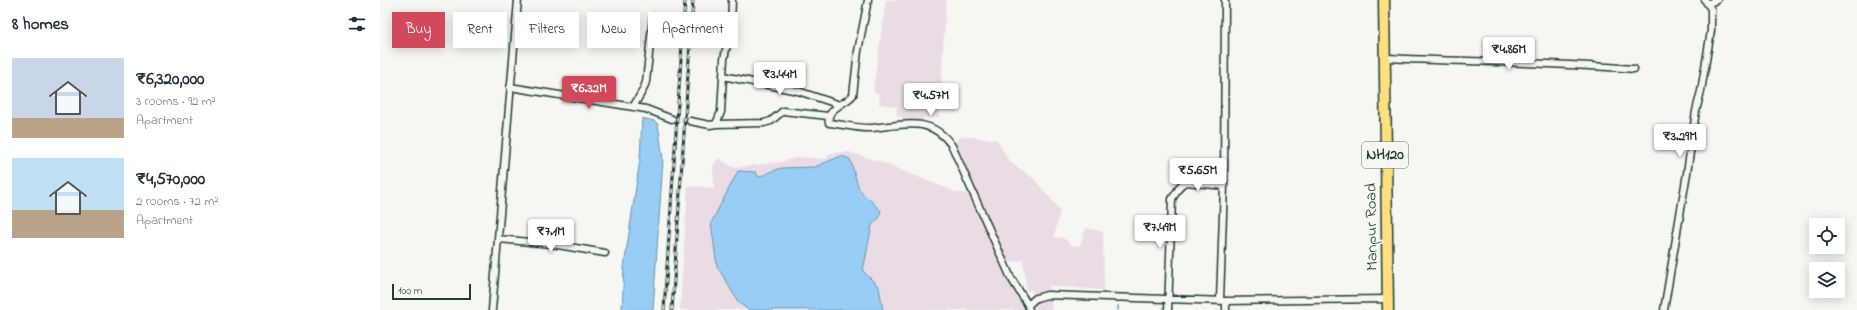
<!DOCTYPE html>
<meta charset="utf-8">
<style>
:root{--surface:#fff;--page:#f2f2f3;--text:#1f2937;--muted:#747a83;--accent:#d1495b}
body{margin:0;font-family:"Indie Flower",sans-serif;background:var(--page);color:var(--text);height:100vh;display:flex;flex-direction:column;font-size:15px;white-space:nowrap}
*{box-sizing:border-box;margin:0}
p{font-size:13px;color:var(--muted)}
.icon{flex:none;width:22px;height:22px;fill:none;stroke:currentColor;stroke-width:2;stroke-linecap:round;stroke-linejoin:round}
.map{position:relative;flex:1;overflow:hidden}
.panel{display:flex;flex-direction:column;background:var(--surface);width:380px}
.panel>*{flex:none}
.top-card{position:absolute;left:12px;top:12px;width:380px;height:36px;display:flex;gap:8px}
.controls{position:absolute;left:1429px;top:218px;display:grid;gap:8px}
.controls a{display:grid;place-items:center;width:36px;height:36px;border-radius:0px;background:var(--surface);box-shadow:0 2px 10px #0003;font-size:20px}
.scale{position:absolute;left:12px;bottom:10px;width:79px;box-sizing:border-box;padding-left:4px;border:2px solid #1f3d34;border-top:0;font-size:11px;line-height:14px;white-space:nowrap;color:#1f3d34;-webkit-text-stroke:3px #f6f6f2;paint-order:stroke}
.price{position:absolute;translate:-50% -34px;padding:0 9px;border-radius:4px;background:#fff;color:#222;font-size:13px;line-height:26px;filter:drop-shadow(0 1px 2px #0008)}
.price::after{content:'';position:absolute;left:50%;top:24px;width:12px;height:9px;margin-left:-6px;background:inherit;clip-path:polygon(0 0,100% 0,50% 100%)}
.price.selected{background:var(--accent);color:#fff}
ul{padding:0;list-style:none}
li{display:flex;align-items:center;gap:12px;height:100px;padding:0 12px}
li span{display:grid;place-items:center;flex:none;width:112px;height:80px;border-radius:0px;color:#555}
li>.icon{margin-inline-start:auto}
span .icon{width:48px;height:48px;fill:#fffc;stroke-width:1}
li b{font-size:17px}
h2{display:flex;justify-content:space-between;align-items:center;height:48px;padding:0 12px;font-size:17px}
.pill{padding:0 14px;border-radius:0px;background:var(--surface);box-shadow:0 2px 10px #0003;font-size:14px;line-height:36px}
.pill.selected{background:var(--accent);color:#fff}
main{display:flex;flex:1;min-height:0}
.map>svg:first-child{display:block}
.built{fill:#eadce4}
.water{fill:#98cef6;stroke:#6894a8}
.lines{fill:none;stroke-linecap:round;stroke-linejoin:round}
.stream{stroke:#6894a8;stroke-width:1.5}
.minor-tunnel{stroke:#cbd1cc;stroke-width:6;stroke-dasharray:6 3;stroke-linecap:butt}
.minor-casing{stroke:#1f3d34;stroke-width:9}
.trunk-casing{stroke:#1f3d34;stroke-width:13}
.minor{stroke:#f6f6f2;stroke-width:6}
.trunk{stroke:#ffdf80;stroke-width:10}
.rail-casing{stroke:#1f3d34;stroke-width:3}
.rail{stroke:#f6f6f2;stroke-width:1.5;stroke-dasharray:4.5;stroke-linecap:butt}
.labels{text-anchor:middle;dominant-baseline:central;stroke-width:3.5;stroke-linejoin:round;paint-order:stroke}
.shield{fill:#f6f6f2;stroke:#60746d;stroke-width:1}
.shield-label{font-size:15px;font-weight:bold;fill:#1f3d34}
.street-label{font-size:16px;fill:#1f3d34;stroke:#f6f6f2}
</style>
<main>
<section class="panel">
<h2>8 homes<svg class="icon" aria-label="filters" viewBox="0 0 24 24"><path d="M4 7h16M4 17h16"/><circle cx="9" cy="7" r="2"/><circle cx="15" cy="17" r="2"/></svg></h2>
<ul>
<li><span style="background:linear-gradient(#c9d6e8 75%,#b9a48a 0)"><svg class="icon" aria-label="home" viewBox="0 0 24 24"><path d="M3 11l9-7 9 7M6 9v11h12V9"/></svg></span><div><b>₹6,320,000</b><p>3 rooms · 92 m²</p><p>Apartment</p></div></li>
<li><span style="background:linear-gradient(#bfe0f5 65%,#b9a48a 0)"><svg class="icon" aria-label="home" viewBox="0 0 24 24"><path d="M3 11l9-7 9 7M6 9v11h12V9"/></svg></span><div><b>₹4,570,000</b><p>2 rooms · 72 m²</p><p>Apartment</p></div></li>
</ul>
</section>
<div class="map">
<svg width="1477" height="310" viewBox="0 0 1477 310">
<rect width="100%" height="100%" fill="#f6f6f2"/>
<filter id="ink" filterUnits="userSpaceOnUse"><feTurbulence type="fractalNoise" baseFrequency=".025" numOctaves="2"/><feDisplacementMap in="SourceGraphic" scale="8" xChannelSelector="R" yChannelSelector="G"/><feConvolveMatrix kernelMatrix="1 2 1 2 8 2 1 2 1" color-interpolation-filters="sRGB"/></filter>
<g filter="url(#ink)">
<path class="built" d="M 506,0 L 566,0 L 559,117 L 544,117 L 542,124 L 522,121 L 521,116 L 517,116 L 517,107 L 499,104 L 500,95 L 493,91 Z
M 582,136 L 617,140 L 629,161 L 653,178 L 680,210 L 674,237 L 683,238 L 693,246 L 700,245 L 706,228 L 723,232 L 724,290 L 669,286 L 672,310 L 655,310 L 652,290 L 647,291 L 643,260 L 628,263 L 575,142 Z
M 469,152 L 501,162 L 578,193 L 591,194 L 614,247 L 645,310 L 300,310 L 308,186 L 334,188 L 333,166 L 338,158 L 354,168 L 401,162 L 418,157 L 446,159 L 451,153 Z"/>
<path class="water" d="M 262,118 L 274,121 L 278,124 L 283,159 L 273,310 L 242,310 L 244,267 L 260,160 Z
M 461,156 L 470,159 L 479,189 L 501,211 L 499,218 L 492,225 L 483,271 L 499,287 L 503,310 L 369,310 L 359,303 L 337,266 L 331,223 L 358,171 L 376,172 L 378,177 L 401,168 L 435,167 Z"/>
<g class="lines">
<path class="stream" d="M 738,306 L 738,310"/>
<path class="minor-tunnel" d="M 292,119 L 310,121"/>
<defs>
<path id="minor" d="M 488,0 L 478,51 L 473,95 C 466,104 445,109 449,123 C 462,124 478,129 492,128 C 523,125 551,115 572,146 L 631,278 L 648,305
M 1329,3 L 1337,0
M 1005,58 C 1088,62 1171,62 1254,69
M 343,76 L 418,91 L 460,105
M 130,87 L 266,109 L 292,119
M 253,107 L 263,90 L 266,82 L 273,17
M 310,121 L 330,125 L 336,124 L 341,112 L 344,59 L 351,26 L 352,0
M 336,124 L 384,123 L 391,121 L 403,111 L 448,116
M 118,239 L 172,244 L 225,253
M 840,300 L 844,186 L 845,0
M 112,310 L 138,0
M 649,310 L 648,305 L 656,298 L 667,295 L 846,301 L 1008,299
M 788,310 L 792,199 L 801,185 L 806,182 L 844,186
M 846,310 L 846,301
M 1284,310 L 1307,173 L 1316,111 L 1321,91 L 1331,31 L 1331,9 L 1325,0"/>
<path id="trunk" d="M 1004,0 L 1008,310"/>
</defs>
<use href="#minor" class="minor-casing"/>
<use href="#trunk" class="trunk-casing"/>
<use href="#minor" class="minor"/>
<use href="#trunk" class="trunk"/>
<defs>
<path id="rail" d="M 284,310 L 305,0
M 292,310 L 313,0"/>
</defs>
<use href="#rail" class="rail-casing"/>
<use href="#rail" class="rail"/>
</g>
</g>
<g class="labels">
<rect class="shield" x="982" y="142" width="46" height="26" rx="3"/>
<g class="shield-label">
<text x="1005" y="155">NH120</text>
</g>
<g class="street-label">
<text transform="translate(992 227) rotate(-91)">Manpur Road</text>
</g>
</g>
</svg>
<div class="controls">
<a><svg class="icon" aria-label="locate" viewBox="0 0 24 24"><circle cx="12" cy="12" r="6"/><path d="M12 2v4M12 18v4M2 12h4M18 12h4"/></svg></a>
<a><svg class="icon" aria-label="layers" viewBox="0 0 24 24"><path d="M12 4l9 5-9 5-9-5zM3 14l9 5 9-5"/></svg></a>
</div>
<div class="scale">100 m</div>
<b class="price" style="left:1129px;top:71px">₹4.86M</b>
<b class="price" style="left:400px;top:96px">₹3.44M</b>
<b class="price selected" style="left:209px;top:110px">₹6.32M</b>
<b class="price" style="left:551px;top:117px">₹4.57M</b>
<b class="price" style="left:1300px;top:158px">₹3.29M</b>
<b class="price" style="left:818px;top:192px">₹5.65M</b>
<b class="price" style="left:780px;top:249px">₹7.49M</b>
<b class="price" style="left:171px;top:253px">₹7.1M</b>
<div class="top-card">
<a class="pill selected">Buy</a>
<a class="pill">Rent</a>
<a class="pill">Filters</a>
<a class="pill">New</a>
<a class="pill">Apartment</a>
</div>
</div>
</main>
